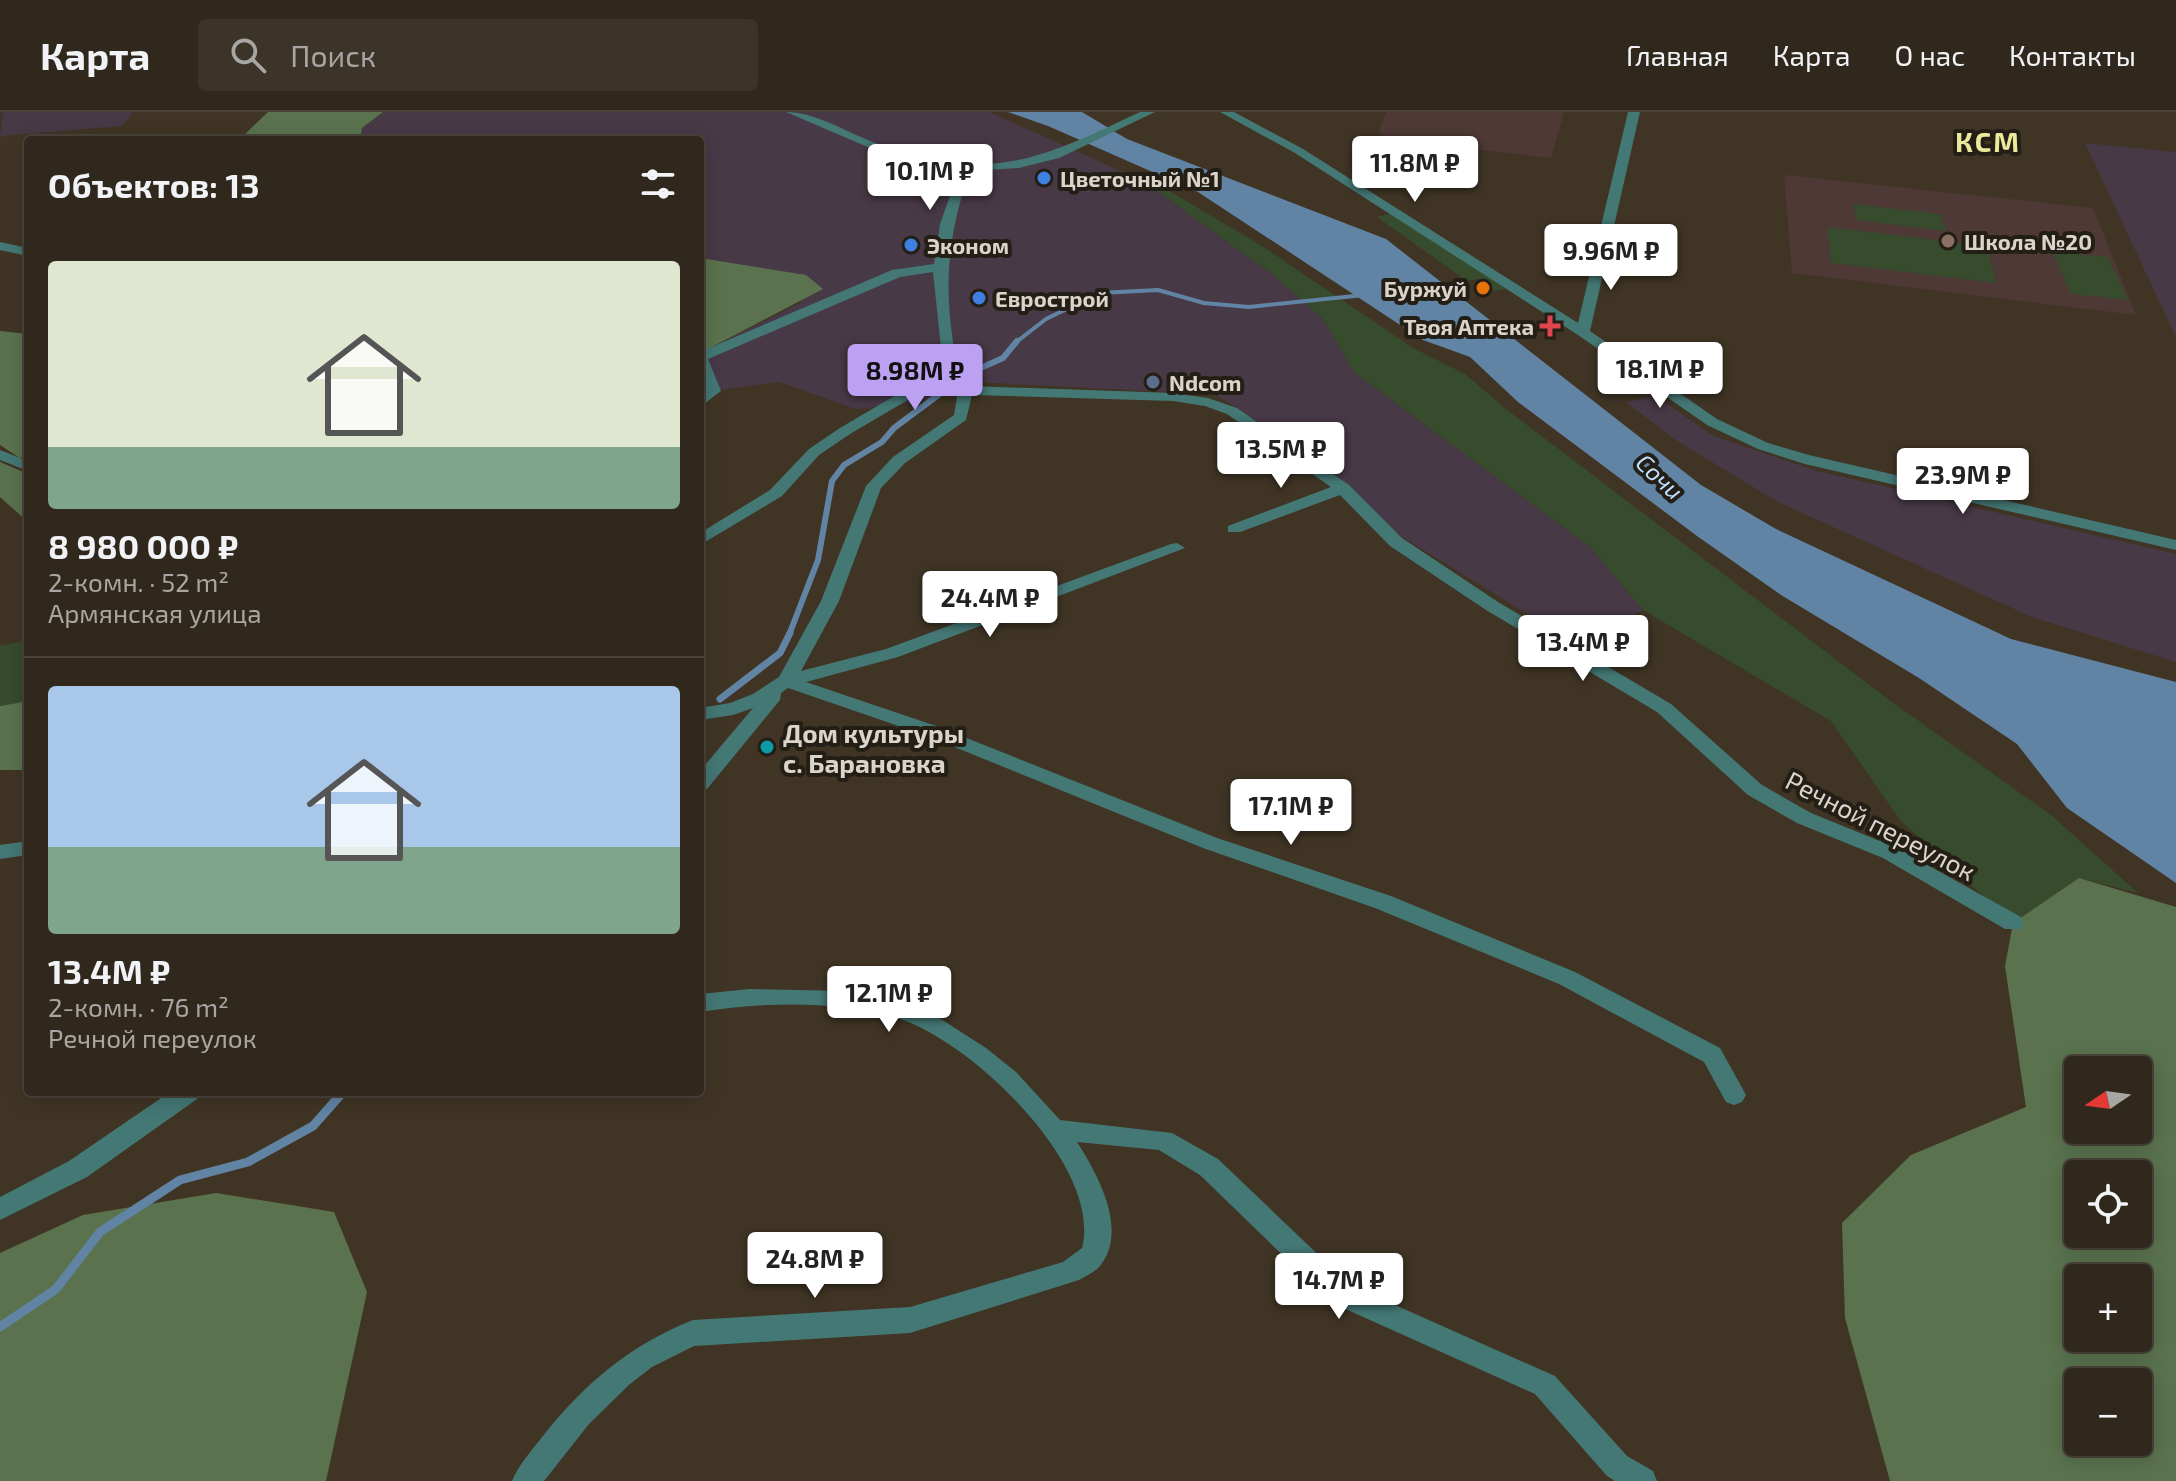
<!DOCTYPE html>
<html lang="ru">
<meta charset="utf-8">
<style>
:root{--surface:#30281c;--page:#3c3429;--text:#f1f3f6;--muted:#a8a6a3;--line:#4b443b;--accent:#bca0f2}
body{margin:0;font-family:"Exo 2",sans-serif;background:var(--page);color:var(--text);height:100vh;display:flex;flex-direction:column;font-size:30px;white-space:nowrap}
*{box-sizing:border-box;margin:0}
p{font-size:26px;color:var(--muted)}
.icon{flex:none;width:44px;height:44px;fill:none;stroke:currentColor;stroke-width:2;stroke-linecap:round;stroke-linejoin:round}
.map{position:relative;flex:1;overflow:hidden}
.details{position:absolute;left:24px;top:24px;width:680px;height:960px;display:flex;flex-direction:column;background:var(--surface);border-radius:8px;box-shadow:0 4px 20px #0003,0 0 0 2px var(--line)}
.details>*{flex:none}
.needle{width:52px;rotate:257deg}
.fabs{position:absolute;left:2064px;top:944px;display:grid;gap:16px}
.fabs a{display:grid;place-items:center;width:88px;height:88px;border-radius:8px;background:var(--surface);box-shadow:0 4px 20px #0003,0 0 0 2px var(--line);font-size:40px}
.price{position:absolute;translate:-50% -68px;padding:0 18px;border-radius:8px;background:#fff;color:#222;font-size:26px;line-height:52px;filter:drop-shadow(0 2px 4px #0008)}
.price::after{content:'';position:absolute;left:50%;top:48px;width:24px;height:18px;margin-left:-12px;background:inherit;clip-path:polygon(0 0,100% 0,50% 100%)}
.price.current{background:var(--accent);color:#111}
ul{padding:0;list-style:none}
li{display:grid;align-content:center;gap:16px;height:424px;padding:0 24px}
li+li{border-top:2px solid var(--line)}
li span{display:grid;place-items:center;height:248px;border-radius:8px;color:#555}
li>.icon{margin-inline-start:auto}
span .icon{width:144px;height:144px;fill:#fffc;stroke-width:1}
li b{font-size:34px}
h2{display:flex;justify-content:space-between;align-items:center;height:96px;padding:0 24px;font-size:34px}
header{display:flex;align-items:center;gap:48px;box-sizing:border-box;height:112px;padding:0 40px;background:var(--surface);border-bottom:2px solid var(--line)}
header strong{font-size:38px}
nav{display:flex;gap:44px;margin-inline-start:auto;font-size:28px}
.search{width:560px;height:72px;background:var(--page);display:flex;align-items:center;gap:20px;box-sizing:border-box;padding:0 28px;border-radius:8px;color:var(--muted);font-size:30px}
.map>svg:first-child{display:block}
.industrial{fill:#483946}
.education{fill:#4e3936}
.green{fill:#374b2d}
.forest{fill:#5a734e;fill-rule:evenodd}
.water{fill:#6184a5}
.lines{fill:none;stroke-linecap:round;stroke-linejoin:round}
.stream-far3{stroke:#6184a5;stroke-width:4}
.stream-far2{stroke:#6184a5;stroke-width:6}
.stream-far1{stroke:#6184a5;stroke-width:7}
.stream{stroke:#6184a5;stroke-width:9}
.minor{fill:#447875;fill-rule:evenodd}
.shop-dot{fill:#3f7fe0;stroke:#231e16;stroke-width:3}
.education-dot{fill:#8d6e63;stroke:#231e16;stroke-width:3}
.food-dot{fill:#e8710a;stroke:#231e16;stroke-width:3}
.health-dot{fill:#e0444e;stroke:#231e16;stroke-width:3}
.service-dot{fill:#5c6f8a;stroke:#231e16;stroke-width:3}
.culture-dot{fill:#0f9aa8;stroke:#231e16;stroke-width:3}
.labels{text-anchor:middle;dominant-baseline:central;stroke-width:8;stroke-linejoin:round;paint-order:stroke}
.far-poi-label{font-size:22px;font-weight:bold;fill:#dbd4ca;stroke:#231e16;text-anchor:start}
.far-water-label{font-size:24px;font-style:italic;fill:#bedfff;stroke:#231e16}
.poi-label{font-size:26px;font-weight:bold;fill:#dbd4ca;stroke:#231e16;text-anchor:start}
.street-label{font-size:26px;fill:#dbd4ca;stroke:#231e16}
.far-district-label{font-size:28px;font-weight:bold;letter-spacing:2px;fill:#ece99a;stroke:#231e16}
</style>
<header>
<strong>Карта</strong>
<div class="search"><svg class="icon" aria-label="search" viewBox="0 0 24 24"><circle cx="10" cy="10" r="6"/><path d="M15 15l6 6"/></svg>Поиск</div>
<nav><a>Главная</a><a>Карта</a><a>О нас</a><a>Контакты</a></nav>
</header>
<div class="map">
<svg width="2176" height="1369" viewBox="0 0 2176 1369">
<rect width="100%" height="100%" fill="#403525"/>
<path class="industrial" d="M 0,0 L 133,0 L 122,14 L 0,24 L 3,3 Z
M 384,0 L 989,0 L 1143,69 L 1272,162 L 1323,207 L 1354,260 L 1590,435 L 1643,498 L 1587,527 L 1544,512 L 1401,424 L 1318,348 L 1215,282 L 973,270 L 919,290 L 856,297 L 779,270 L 714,279 L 700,245 L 710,236 L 802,190 L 700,146 L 700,28 L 360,28 L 362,16 Z
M 2085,31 L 2176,40 L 2176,225 Z
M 1656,284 L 1713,324 L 1817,359 L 2176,442 L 2176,550 L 2032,505 L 1778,390 L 1674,327 L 1626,290 Z"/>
<path class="education" d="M 1386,0 L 1564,0 L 1551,46 L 1448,34 L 1444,38 L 1389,29 L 1379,19 Z
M 1784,63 L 2093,96 L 2136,203 L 1792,161 Z"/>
<path class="green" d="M 1143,69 L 1161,74 L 1262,134 L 1413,236 L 1465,262 L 1510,300 L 1888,587 L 2051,703 L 2138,781 L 2079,766 L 2013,811 L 1900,708 L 1831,609 L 1643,498 L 1590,435 L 1354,260 L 1323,207 L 1272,162 Z
M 1853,92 L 1941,102 L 1946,119 L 1856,108 Z
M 1393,101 L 1506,177 L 1494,179 L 1478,167 L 1467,169 L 1377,105 Z
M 1827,115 L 1986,134 L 1997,171 L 1831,151 Z
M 2053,140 L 2108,145 L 2128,188 L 2071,182 Z
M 28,528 L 28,589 L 0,594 L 0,534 Z"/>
<path class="forest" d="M 268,0 L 383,0 L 362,16 L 360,28 L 239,28 Z
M 700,146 L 806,163 L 823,177 L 710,236 L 700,245 Z
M 0,219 L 28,222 L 28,343 L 20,346 L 0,333 Z
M 0,350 L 28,362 L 28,410 L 0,385 Z
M 28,589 L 28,658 L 0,658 L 0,594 Z
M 2079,766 L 2176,795 L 2176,1369 L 1890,1369 L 1845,1206 L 1842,1111 L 1911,1043 L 2026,995 L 2005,854 L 2013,811 ZM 2078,958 L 2138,958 L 2138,1018 L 2078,1018 ZM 2078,1062 L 2138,1062 L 2138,1122 L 2078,1122 ZM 2078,1166 L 2138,1166 L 2138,1226 L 2078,1226 ZM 2078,1270 L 2138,1270 L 2138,1330 L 2078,1330 Z
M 216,1081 L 334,1100 L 367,1180 L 326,1369 L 0,1369 L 0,1141 L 83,1103 Z"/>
<path class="water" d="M 1008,0 L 1082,0 L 1127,27 L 1386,127 L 1701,373 L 1776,417 L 2011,527 L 2176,570 L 2176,771 L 2067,696 L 2017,632 L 1919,566 L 1781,483 L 1697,424 L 1518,290 L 1470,245 L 1423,228 L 1198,80 L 1048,14 Z"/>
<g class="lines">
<path class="stream-far3" d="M 1015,231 L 1046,207 L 1100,181 L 1158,178 L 1204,191 L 1249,195 L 1364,183"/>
<path class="stream-far2" d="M 967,262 L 1003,246 L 1017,229
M 789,523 L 818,448 L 832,369 L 844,353 L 882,330 L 894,316 L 945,278"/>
<path class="stream-far1" d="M 720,587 L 780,541 L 790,521"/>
<path class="stream" d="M 0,1215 L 56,1177 L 100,1120 L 180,1068 L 248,1050 L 313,1014 L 343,980"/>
<path class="minor" d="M 786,0 C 817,0 849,22 878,32 C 988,73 1041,47 1140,0 L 1155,0 L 1059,46 L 1019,56 L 970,59 C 950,115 944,164 952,223 C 955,242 954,260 969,274 L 1173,281 L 1208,286 L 1237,296 L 1349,373 L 1402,426 L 1498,490 L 1671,592 L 1762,673 L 1811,701 L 1897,736 L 2021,805 L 2024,811 L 2021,817 L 2005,817 L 1883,746 L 1797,711 L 1748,683 L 1657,600 L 1486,498 L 1390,434 L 1340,383 L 1240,420 L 1228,420 L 1228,414 L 1331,375 L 1227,302 L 1205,294 L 1173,289 L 972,283 L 966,308 L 905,351 L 881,376 L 839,489 L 801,559 L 886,537 L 1171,432 L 1177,431 L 1185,436 L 898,545 L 806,570 L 939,615 L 1217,726 L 1391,784 L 1575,860 L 1720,936 L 1746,983 L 1742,990 L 1734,993 L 1726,990 L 1704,950 L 1559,872 L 1375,796 L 1203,736 L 925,623 L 788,576 L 781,581 L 780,588 L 707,677 L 700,679 L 700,659 L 753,596 L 733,603 L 700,608 L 700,596 L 730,591 L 753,582 L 779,565 L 821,489 L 866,374 L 893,345 L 954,303 L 958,279 L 950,272 L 911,286 L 850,322 L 819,343 L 782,384 L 700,433 L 700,421 L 770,378 L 809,337 L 840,316 L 901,280 L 944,264 L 933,160 L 900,165 L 708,247 L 721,279 L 700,295 L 700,283 L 706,278 L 700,263 L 700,240 L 892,158 L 934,152 L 940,112 L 959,59 L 884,42 Z
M 1220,0 L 1234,0 L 1303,37 L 1578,211 L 1628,0 L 1640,0 L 1590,219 L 1717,307 L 1768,331 L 1809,343 L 2176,428 L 2176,438 L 1805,352 L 1758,337 L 1707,313 L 1578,223 L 1295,41 Z
M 0,130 L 28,136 L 28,144 L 0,138 Z
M 0,338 L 28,349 L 28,359 L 0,348 Z
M 28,729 L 28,743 L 0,747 L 0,733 Z
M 750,877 L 845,879 L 909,892 L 930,900 L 986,936 L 1016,960 L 1060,1008 L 1172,1021 L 1218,1047 L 1350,1173 L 1555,1264 L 1627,1344 L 1653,1359 L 1657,1369 L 1615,1369 L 1607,1364 L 1535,1282 L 1332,1191 L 1200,1063 L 1159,1038 L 1077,1030 C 1097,1061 1129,1118 1100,1154 C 1095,1160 1086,1164 1079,1168 L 910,1221 L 694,1234 L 652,1255 L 630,1272 L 589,1312 L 544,1369 L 512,1369 C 519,1352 532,1338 543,1324 C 585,1271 630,1233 693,1208 L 910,1195 L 1063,1150 L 1082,1136 C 1103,1055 972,930 900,907 C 838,888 763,890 700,900 L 700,882 Z
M 170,980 L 201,980 L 197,987 L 87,1065 L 0,1108 L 0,1085 L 69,1049 Z"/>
</g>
<g class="shop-dot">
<circle cx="1044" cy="66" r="8"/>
<circle cx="911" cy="133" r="8"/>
<circle cx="979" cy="186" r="8"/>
</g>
<circle class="education-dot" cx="1948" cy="129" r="8"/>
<circle class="food-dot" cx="1483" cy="176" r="8"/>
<path class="health-dot" d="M1546 202h8v8h8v8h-8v8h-8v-8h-8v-8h8z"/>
<circle class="service-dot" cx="1153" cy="270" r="8"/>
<circle class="culture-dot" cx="767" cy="635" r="8"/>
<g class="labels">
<g class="far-poi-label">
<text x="1060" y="66">Цветочный №1</text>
<text x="1964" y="129">Школа №20</text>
<text x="927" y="133">Эконом</text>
<text x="1467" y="176" text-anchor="end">Буржуй</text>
<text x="995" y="186">Еврострой</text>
<text x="1534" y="214" text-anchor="end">Твоя Аптека</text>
<text x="1169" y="270">Ndcom</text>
</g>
<g class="far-water-label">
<text transform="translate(1660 364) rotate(43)">Сочи</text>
</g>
<g class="poi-label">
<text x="783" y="620">Дом культуры<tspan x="783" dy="30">с. Барановка</tspan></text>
</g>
<g class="street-label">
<text transform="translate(1881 713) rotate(27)">Речной переулок</text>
</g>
<g class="far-district-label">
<text x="1988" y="29">КСМ</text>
</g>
</g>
</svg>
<div class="fabs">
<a><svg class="needle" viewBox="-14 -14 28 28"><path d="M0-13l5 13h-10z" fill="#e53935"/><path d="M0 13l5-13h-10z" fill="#a8a6a3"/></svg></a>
<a><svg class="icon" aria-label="locate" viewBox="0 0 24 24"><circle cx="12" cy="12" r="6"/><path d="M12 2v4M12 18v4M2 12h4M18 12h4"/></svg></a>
<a>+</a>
<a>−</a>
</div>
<b class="price" style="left:1415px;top:92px">11.8M ₽</b>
<b class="price" style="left:930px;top:100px">10.1M ₽</b>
<b class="price" style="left:1611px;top:180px">9.96M ₽</b>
<b class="price" style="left:1660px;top:298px">18.1M ₽</b>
<b class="price current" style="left:915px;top:300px">8.98M ₽</b>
<b class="price" style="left:1281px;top:378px">13.5M ₽</b>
<b class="price" style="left:1963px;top:404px">23.9M ₽</b>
<b class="price" style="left:990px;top:527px">24.4M ₽</b>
<b class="price" style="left:1583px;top:571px">13.4M ₽</b>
<b class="price" style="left:1291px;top:735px">17.1M ₽</b>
<b class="price" style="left:889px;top:922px">12.1M ₽</b>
<b class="price" style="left:815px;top:1188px">24.8M ₽</b>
<b class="price" style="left:1339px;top:1209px">14.7M ₽</b>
<section class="details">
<h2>Объектов: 13<svg class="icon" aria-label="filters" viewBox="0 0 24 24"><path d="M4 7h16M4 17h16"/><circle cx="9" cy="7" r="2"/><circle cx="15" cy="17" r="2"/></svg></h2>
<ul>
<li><span style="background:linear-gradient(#dfe7d0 75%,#7fa58c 0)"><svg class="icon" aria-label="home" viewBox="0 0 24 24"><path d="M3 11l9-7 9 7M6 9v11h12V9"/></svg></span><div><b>8 980 000 ₽</b><p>2-комн. · 52 m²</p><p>Армянская улица</p></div></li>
<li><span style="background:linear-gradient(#a9c7e8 65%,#7fa58c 0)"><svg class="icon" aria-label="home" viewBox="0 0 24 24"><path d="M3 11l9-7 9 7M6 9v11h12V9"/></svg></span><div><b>13.4M ₽</b><p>2-комн. · 76 m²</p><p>Речной переулок</p></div></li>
</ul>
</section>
</div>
